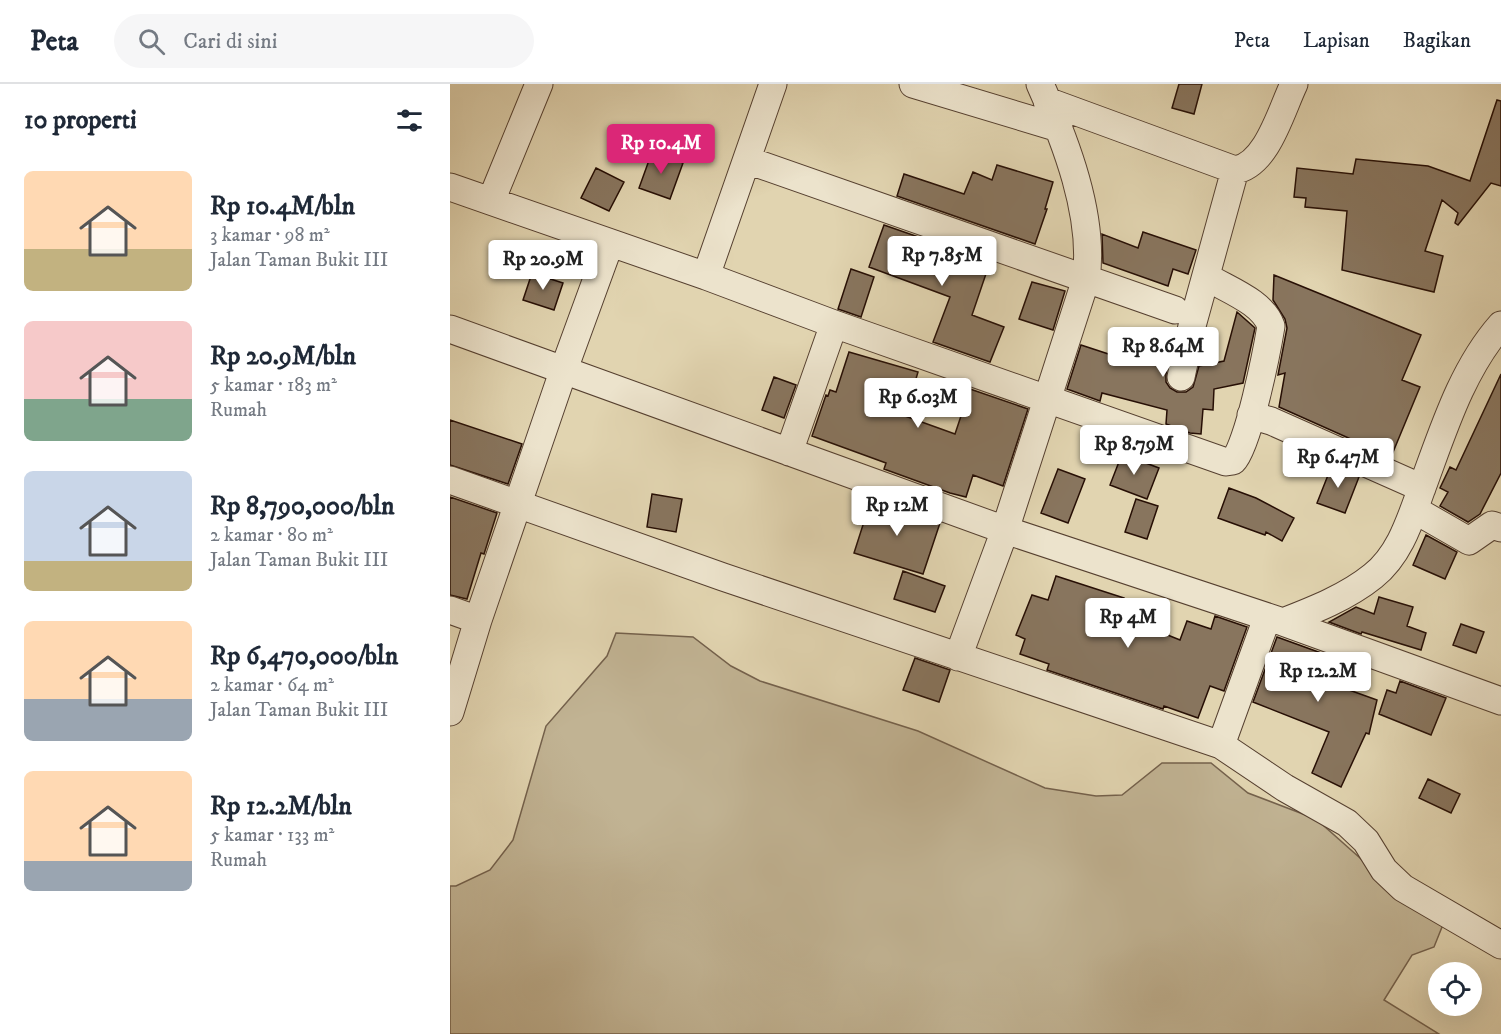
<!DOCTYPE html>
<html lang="id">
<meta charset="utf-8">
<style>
:root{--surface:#fff;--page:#f6f6f7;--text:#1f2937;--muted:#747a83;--line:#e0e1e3;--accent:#db2777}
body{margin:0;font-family:"IM FELL DW Pica",serif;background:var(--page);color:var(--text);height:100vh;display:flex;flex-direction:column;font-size:22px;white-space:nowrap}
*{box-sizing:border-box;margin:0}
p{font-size:20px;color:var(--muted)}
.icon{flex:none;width:33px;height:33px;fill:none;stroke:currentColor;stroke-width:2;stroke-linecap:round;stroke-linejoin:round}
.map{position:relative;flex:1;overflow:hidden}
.panel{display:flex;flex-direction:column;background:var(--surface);width:450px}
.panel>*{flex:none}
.buttons{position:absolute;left:978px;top:878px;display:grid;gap:12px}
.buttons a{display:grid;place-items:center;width:54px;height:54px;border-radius:50%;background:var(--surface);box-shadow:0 6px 24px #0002;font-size:30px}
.price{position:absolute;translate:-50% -51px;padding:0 14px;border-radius:6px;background:#fff;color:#222;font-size:20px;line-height:39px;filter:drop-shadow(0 2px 3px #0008)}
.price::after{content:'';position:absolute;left:50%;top:36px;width:18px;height:14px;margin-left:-9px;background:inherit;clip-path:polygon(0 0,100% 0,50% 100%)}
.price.current{background:var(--accent);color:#fff}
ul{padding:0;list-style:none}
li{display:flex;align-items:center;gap:18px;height:150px;padding:0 24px}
li span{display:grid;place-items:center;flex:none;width:168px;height:120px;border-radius:9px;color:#555}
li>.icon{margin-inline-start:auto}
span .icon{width:72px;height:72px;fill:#fffc;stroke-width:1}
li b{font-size:26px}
h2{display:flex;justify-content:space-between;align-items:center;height:72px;padding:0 24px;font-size:26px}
header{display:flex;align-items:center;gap:36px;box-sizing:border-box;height:84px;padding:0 30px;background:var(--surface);border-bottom:2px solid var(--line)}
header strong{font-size:28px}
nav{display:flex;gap:33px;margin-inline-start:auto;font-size:21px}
.search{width:420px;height:54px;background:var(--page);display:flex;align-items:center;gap:15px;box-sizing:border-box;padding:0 21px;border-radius:33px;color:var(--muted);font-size:22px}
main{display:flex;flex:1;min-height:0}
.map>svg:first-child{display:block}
.green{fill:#c1b393;stroke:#74614c;stroke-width:1.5}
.building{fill:#88755e;stroke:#270f05;stroke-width:1.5}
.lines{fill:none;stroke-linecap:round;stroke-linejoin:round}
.street-casing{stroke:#564030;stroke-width:29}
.street{stroke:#ece3cc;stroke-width:27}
</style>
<header>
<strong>Peta</strong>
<div class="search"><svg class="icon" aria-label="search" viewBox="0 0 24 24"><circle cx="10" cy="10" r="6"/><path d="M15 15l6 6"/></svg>Cari di sini</div>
<nav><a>Peta</a><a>Lapisan</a><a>Bagikan</a></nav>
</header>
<main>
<section class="panel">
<h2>10 properti<svg class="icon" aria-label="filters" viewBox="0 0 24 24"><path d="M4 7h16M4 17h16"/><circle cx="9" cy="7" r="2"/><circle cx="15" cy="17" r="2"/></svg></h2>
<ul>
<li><span style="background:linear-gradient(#ffd9b3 65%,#c2b280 0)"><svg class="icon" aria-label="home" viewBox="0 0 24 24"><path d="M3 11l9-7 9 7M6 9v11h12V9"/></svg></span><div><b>Rp 10.4M/bln</b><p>3 kamar · 98 m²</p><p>Jalan Taman Bukit III</p></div></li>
<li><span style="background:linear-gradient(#f6c9c9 65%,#7fa58c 0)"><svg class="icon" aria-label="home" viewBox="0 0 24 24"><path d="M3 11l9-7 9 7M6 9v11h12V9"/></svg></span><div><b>Rp 20.9M/bln</b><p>5 kamar · 183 m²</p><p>Rumah</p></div></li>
<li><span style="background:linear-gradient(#c9d6e8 75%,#c2b280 0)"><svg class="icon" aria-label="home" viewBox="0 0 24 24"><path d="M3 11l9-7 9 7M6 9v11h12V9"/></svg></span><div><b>Rp 8,790,000/bln</b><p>2 kamar · 80 m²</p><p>Jalan Taman Bukit III</p></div></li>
<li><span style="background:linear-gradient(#ffd9b3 65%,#9aa5b1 0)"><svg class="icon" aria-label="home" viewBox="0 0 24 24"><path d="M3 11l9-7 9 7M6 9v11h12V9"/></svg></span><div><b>Rp 6,470,000/bln</b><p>2 kamar · 64 m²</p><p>Jalan Taman Bukit III</p></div></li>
<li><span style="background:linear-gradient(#ffd9b3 75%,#9aa5b1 0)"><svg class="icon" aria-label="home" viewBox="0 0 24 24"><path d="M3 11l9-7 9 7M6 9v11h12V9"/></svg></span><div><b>Rp 12.2M/bln</b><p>5 kamar · 133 m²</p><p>Rumah</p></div></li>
</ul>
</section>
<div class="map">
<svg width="1051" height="950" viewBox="0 0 1051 950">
<rect width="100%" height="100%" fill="#e1d4b0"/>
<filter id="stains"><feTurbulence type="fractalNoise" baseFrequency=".00333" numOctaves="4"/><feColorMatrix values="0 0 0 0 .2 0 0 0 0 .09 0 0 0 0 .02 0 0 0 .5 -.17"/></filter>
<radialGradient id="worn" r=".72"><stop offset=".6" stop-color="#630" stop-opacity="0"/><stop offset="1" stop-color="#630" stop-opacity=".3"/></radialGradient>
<path class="green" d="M 166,549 L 243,553 L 281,582 L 310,597 L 468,647 L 595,704 L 646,712 L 672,711 L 712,679 L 761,679 L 798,709 L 866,735 L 910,774 L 939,805 L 994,838 L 984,863 L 962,871 L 934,916 L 989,950 L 0,950 L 0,802 L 6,802 L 40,786 L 63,756 L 96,642 L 157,572 Z"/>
<path class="building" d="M 729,0 L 752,0 L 744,30 L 722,24 Z
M 1047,16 L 1051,17 L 1051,102 L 1041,99 L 1008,141 L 1005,139 L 1008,129 L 992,116 L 975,167 L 993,172 L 984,208 L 892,186 L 897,127 L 855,123 L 856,114 L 844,113 L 847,84 L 903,90 L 906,75 L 978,82 L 1020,97 Z
M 202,68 L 233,79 L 220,115 L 189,104 Z
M 547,81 L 603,98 L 595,125 L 597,125 L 585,160 L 447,112 L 454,90 L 514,110 L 523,88 L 542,96 Z
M 146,84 L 174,98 L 159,127 L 131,114 Z
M 434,141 L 540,178 L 522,231 L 554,243 L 540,278 L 483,258 L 500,213 L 419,183 Z
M 693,148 L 746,166 L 738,190 L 723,185 L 718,202 L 653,179 L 652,150 L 688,164 Z
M 401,185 L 424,193 L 411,233 L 388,225 Z
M 82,189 L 113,199 L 104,226 L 73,216 Z
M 824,191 L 971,251 L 952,296 L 970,303 L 941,373 L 829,323 L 835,289 L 828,291 L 837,244 L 835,235 L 823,216 Z
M 582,198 L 615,207 L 603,246 L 569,235 Z
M 787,228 L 805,244 L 793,299 L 764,305 L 763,326 L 753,325 L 751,350 L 740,349 L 716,340 L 717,326 L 652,309 L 650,317 L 617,305 L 631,261 L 692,281 L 700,258 L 721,265 L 716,290 L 716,298 L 720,304 L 727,308 L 736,308 L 743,303 L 749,282 L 774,277 Z
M 399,268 L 468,288 L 455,332 L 505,350 L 520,305 L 578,325 L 553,402 L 523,391 L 516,413 L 500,409 L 434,385 L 436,379 L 362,352 L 376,311 L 378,312 L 380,306 L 386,308 Z
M 1051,290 L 1051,389 L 1030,430 L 1018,438 L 990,422 L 998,408 L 990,404 L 1000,383 L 1006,386 Z
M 324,293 L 346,301 L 334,334 L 312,326 Z
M 0,336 L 72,360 L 58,400 L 0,381 Z
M 672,370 L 709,384 L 697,415 L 660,401 Z
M 882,381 L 909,393 L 895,429 L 867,419 Z
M 608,385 L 635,395 L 618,439 L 591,429 Z
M 779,404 L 806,414 L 844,434 L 832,457 L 816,448 L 815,451 L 768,434 Z
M 202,410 L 232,415 L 226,448 L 197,443 Z
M 0,413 L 47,429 L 34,470 L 31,469 L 17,515 L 0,511 Z
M 423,415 L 490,439 L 473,490 L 404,469 L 420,419 Z
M 686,415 L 708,422 L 697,455 L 675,448 Z
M 976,451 L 1007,468 L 995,495 L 963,481 Z
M 453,487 L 495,502 L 485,528 L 444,515 Z
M 606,492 L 674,514 L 668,531 L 730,556 L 737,537 L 761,545 L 765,532 L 797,543 L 774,607 L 760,602 L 748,634 L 714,622 L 713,625 L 597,586 L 599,580 L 570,570 L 575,555 L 566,551 L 582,511 L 598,516 Z
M 929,513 L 963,523 L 957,542 L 976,549 L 971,566 L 912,548 L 911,550 L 879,538 L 906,523 L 924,530 Z
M 1011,540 L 1034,548 L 1026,569 L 1003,561 Z
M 827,553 L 896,578 L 888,602 L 927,616 L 919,650 L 916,649 L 891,703 L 862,689 L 879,648 L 803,618 Z
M 465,574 L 500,586 L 489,618 L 453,606 Z
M 950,597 L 996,614 L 981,651 L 929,630 L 937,606 L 946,609 Z
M 978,695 L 1010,710 L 1001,729 L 969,714 Z"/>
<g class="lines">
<defs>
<path id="street" d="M 463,0 L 609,44
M 597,17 L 785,86 C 817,81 831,27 844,0
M 297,76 L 725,226
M 0,103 L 256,192 L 384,240 L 776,378 L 783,377 C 798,363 817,267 821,242 C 813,218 778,206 757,193
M 41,117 L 89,0
M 256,192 L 323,0
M 0,245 L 555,446 L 833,538 L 1051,617
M 731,293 L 742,242 L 785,86
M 801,331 L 821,337 L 972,404
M 339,368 L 384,240
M 0,396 L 273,493 L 771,661 L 835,704 L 897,739 L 916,757 L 934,786 L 953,804 L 1051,861
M 965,426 L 1019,457 L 1042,441 L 1051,444
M 0,526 L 28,536
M 833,538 C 864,526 897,513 923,492 C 951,470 961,433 973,401 C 993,347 1012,285 1051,241
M 508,573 L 555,446 L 636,195 C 645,132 615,56 590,0
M 0,628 L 28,536 L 114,285 L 160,159
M 771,661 L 817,534"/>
</defs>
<use href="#street" class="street-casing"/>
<use href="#street" class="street"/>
</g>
<rect width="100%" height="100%" filter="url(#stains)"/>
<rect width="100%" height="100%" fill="url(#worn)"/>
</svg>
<div class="buttons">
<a><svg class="icon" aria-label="locate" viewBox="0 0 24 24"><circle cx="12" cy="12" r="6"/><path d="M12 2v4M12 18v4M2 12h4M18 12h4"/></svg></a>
</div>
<b class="price current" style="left:211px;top:91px">Rp 10.4M</b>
<b class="price" style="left:492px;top:203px">Rp 7.85M</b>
<b class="price" style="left:93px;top:207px">Rp 20.9M</b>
<b class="price" style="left:713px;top:294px">Rp 8.64M</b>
<b class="price" style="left:468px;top:345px">Rp 6.03M</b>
<b class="price" style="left:684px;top:392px">Rp 8.79M</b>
<b class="price" style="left:888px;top:405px">Rp 6.47M</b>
<b class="price" style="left:447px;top:453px">Rp 12M</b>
<b class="price" style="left:678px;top:565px">Rp 4M</b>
<b class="price" style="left:868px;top:619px">Rp 12.2M</b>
</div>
</main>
